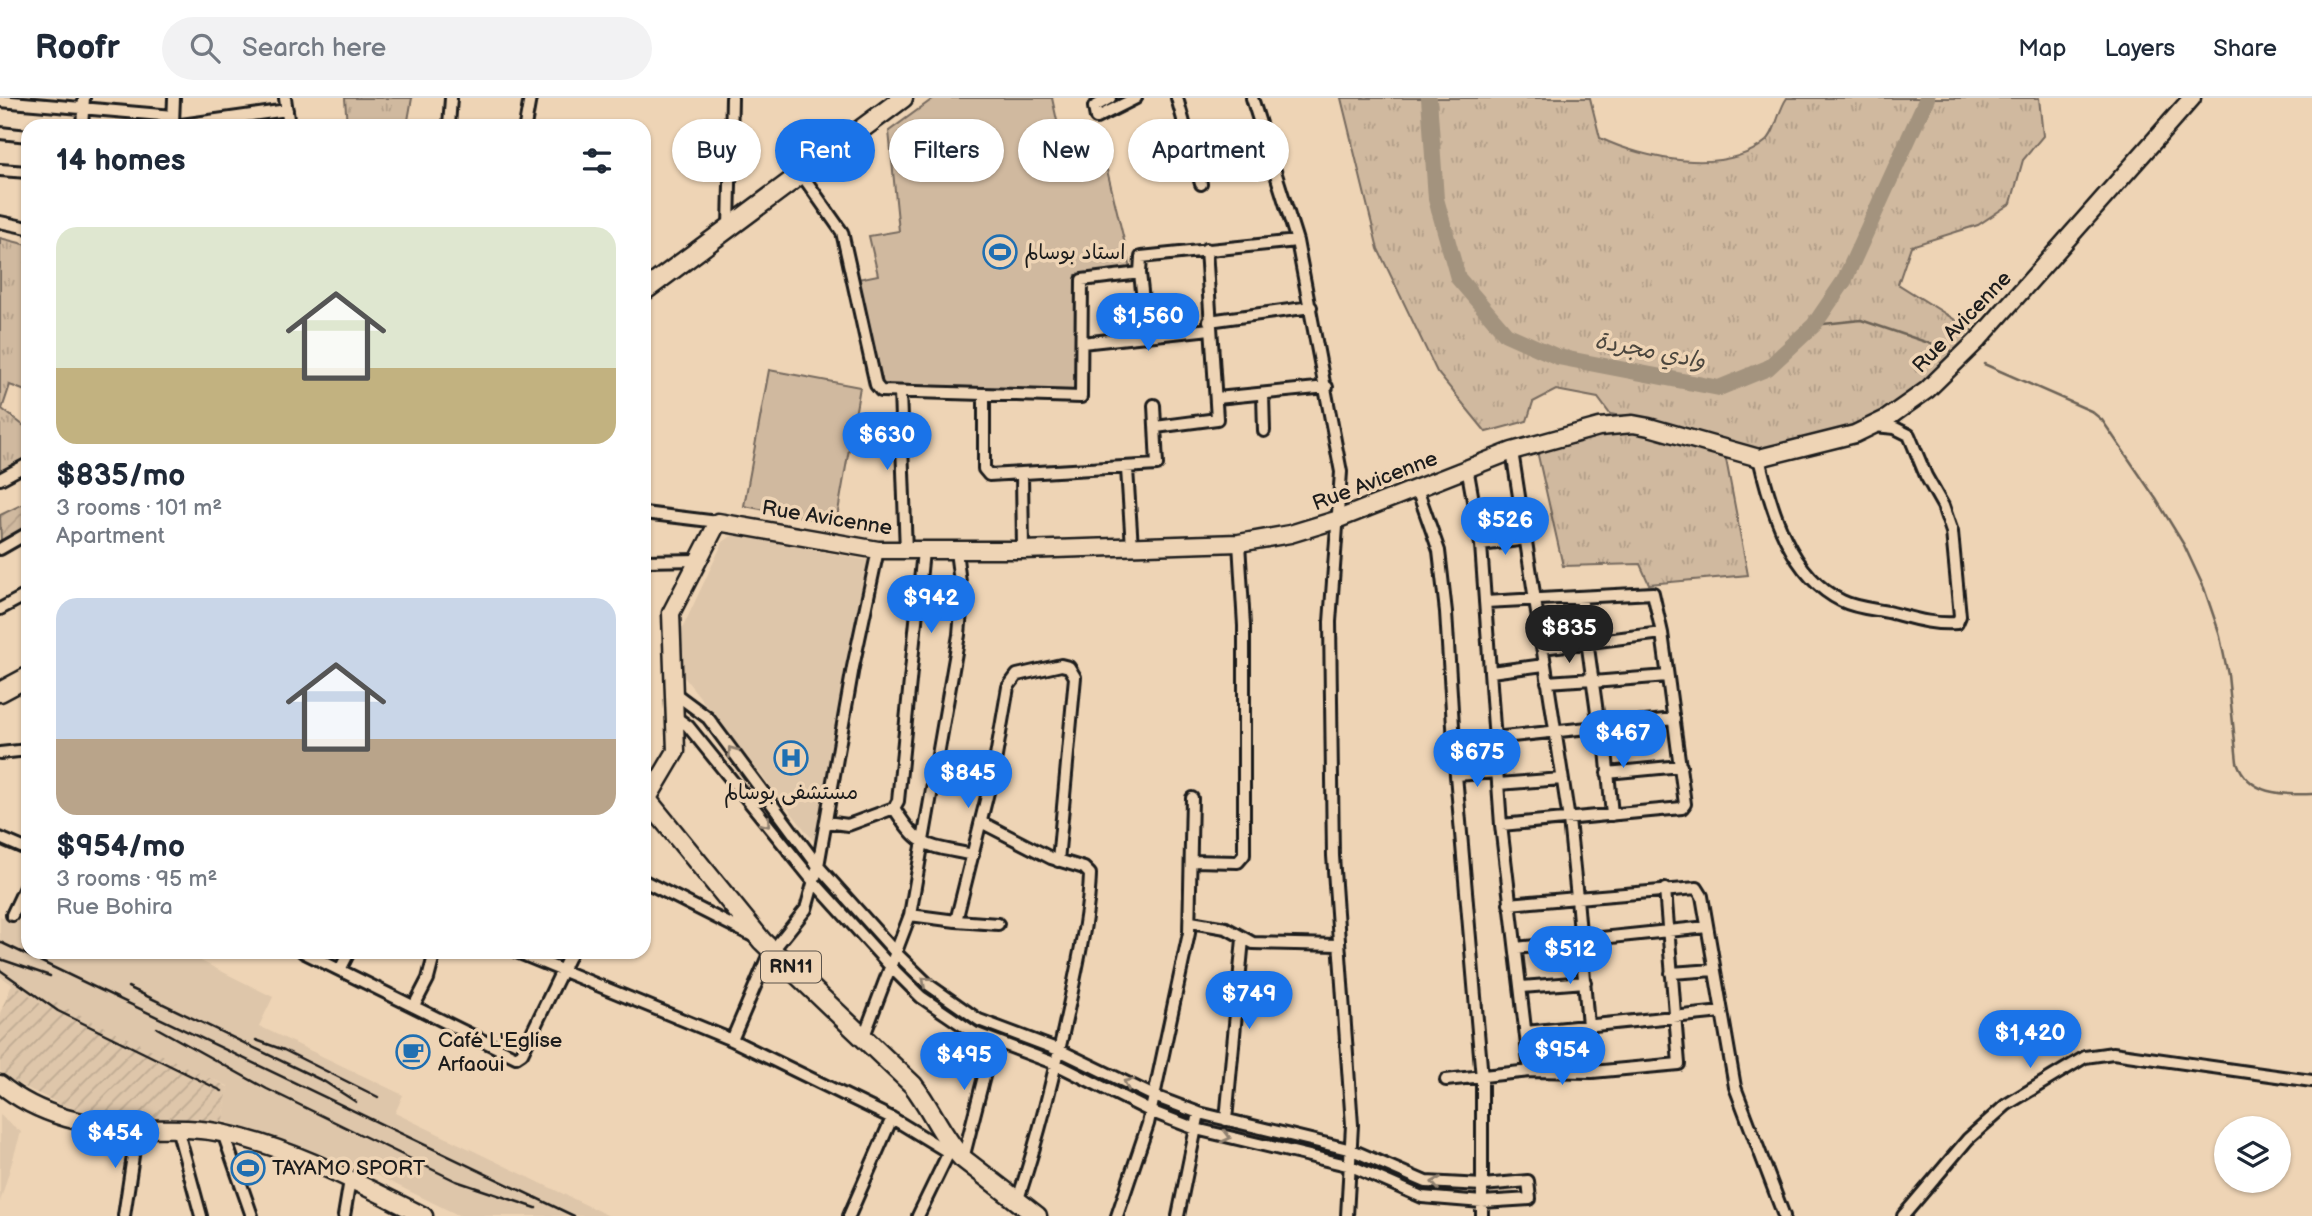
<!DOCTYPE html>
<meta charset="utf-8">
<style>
:root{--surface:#fff;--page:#f2f2f3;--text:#1f2937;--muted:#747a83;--line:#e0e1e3;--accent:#1a73e8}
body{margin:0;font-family:"Balsamiq Sans","Playpen Sans Arabic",sans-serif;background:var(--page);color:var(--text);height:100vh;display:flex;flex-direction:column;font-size:26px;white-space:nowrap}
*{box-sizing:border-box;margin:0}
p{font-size:23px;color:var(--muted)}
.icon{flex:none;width:38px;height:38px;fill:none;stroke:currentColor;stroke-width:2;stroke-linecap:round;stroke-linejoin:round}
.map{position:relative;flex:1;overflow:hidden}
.details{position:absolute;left:21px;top:21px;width:630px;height:840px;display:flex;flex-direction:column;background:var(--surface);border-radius:21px;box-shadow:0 2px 5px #0004}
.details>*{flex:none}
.hud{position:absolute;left:672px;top:21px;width:665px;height:63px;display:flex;gap:14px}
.tools{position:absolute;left:2214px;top:1018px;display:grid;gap:14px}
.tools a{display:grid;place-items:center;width:77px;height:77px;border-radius:50%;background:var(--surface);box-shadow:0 2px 5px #0004;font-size:35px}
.price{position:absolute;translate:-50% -60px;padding:0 16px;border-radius:24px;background:var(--accent);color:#fff;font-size:23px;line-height:46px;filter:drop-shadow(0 2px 4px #0008)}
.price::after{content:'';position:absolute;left:50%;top:42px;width:21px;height:16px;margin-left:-10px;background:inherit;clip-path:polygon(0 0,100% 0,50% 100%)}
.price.current{background:#222;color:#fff}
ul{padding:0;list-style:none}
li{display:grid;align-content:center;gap:14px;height:371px;padding:0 35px}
li span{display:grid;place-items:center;height:217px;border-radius:21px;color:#555}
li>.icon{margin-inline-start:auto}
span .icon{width:126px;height:126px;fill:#fffc;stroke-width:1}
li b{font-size:30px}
h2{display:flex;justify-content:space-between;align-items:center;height:84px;padding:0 35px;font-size:30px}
.tag{padding:0 24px;border-radius:32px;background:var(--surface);box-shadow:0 2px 5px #0004;font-size:24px;line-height:63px}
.tag.current{background:var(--accent);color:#fff}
header{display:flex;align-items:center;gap:42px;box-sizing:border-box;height:98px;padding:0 35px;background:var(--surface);border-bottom:2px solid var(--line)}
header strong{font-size:33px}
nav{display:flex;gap:38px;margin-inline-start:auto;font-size:24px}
.search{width:490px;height:63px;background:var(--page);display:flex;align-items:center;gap:18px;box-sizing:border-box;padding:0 24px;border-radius:38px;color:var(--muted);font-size:26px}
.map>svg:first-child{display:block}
.built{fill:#dec6aa}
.industrial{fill:url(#industrial-furrows)}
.grass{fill:url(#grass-tufts);stroke:#766a5e;stroke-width:2}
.park{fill:#d0b99f;stroke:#766a5e;stroke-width:2}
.garden{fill:url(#garden-furrows);stroke:#766a5e;stroke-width:2}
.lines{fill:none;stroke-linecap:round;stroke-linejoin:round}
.stream{stroke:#6d6357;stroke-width:2.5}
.river{stroke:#a3937e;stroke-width:16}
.street-casing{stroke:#1c1c1c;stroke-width:16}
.secondary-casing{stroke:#1c1c1c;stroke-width:21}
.primary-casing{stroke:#1c1c1c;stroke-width:23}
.street{stroke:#eed4b5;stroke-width:10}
.secondary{stroke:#eed4b5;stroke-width:16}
.primary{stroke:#eed4b5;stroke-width:18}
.rail{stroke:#1c1c1c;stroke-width:2.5}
.oneway{stroke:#908170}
.labels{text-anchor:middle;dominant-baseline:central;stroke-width:7;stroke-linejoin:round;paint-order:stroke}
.shield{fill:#eed4b5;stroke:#5b534a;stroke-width:2}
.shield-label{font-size:19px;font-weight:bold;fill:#1c1c1c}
.poi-label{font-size:21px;fill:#1c1c1c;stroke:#eed4b5;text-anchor:start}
.street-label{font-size:21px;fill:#1c1c1c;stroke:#eed4b5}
.water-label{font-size:23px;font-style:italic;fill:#4b463e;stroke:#eed4b5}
</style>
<header>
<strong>Roofr</strong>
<div class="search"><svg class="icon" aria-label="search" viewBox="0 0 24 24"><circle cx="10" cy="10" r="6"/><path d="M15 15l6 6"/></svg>Search here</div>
<nav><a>Map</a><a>Layers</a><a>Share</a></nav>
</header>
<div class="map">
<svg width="2312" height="1118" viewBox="0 0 2312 1118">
<defs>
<pattern id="industrial-furrows" width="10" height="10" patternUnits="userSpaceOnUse" patternTransform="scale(1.75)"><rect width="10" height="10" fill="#dec6aa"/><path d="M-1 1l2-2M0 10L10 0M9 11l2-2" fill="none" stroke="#beaa92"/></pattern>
<pattern id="grass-tufts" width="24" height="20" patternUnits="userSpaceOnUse" patternTransform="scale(1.75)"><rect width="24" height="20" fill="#d0b99f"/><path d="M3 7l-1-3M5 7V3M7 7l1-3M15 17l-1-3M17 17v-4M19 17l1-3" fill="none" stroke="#b29e88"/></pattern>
<pattern id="garden-furrows" width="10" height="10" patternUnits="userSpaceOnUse" patternTransform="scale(1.75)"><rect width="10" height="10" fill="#d0b99f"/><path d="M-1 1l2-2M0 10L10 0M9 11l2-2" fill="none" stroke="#b29e88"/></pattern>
</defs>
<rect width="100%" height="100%" fill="#eed4b5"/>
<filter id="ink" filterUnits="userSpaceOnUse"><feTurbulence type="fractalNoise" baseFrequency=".0143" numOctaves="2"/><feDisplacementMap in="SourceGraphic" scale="14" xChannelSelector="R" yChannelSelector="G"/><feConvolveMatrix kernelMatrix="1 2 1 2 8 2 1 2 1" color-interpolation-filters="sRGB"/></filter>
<g filter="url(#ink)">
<path class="built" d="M 734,436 L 876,464 L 816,746 L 680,574 L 682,531 L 723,444 Z
M 7,817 L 28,827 L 28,854 L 183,854 L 273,899 L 259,928 L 403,997 L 395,1015 L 609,1118 L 460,1118 L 360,1069 L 223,1023 L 228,988 L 42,907 L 0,878 L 0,818 L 5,820 Z
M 0,1017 L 21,1034 L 0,1104 Z"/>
<path class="industrial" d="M 13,884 L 42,907 L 48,901 L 228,989 L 223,1023 L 96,1017 L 64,1008 L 16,985 L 0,973 L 0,915 Z"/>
<path class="grass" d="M 345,0 L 412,0 L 407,28 L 347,28 Z
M 1341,0 L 1590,0 L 1600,40 C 1643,61 1725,78 1766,43 C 1776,35 1778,12 1787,0 L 2039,0 L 2043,38 L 2023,62 L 2011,105 L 1978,127 L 1911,148 L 1898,186 L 1976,235 L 1941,274 L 1867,326 L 1805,342 L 1751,352 L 1658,324 L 1610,316 L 1598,300 L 1556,292 L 1533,304 L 1527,323 L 1486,334 L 1437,274 L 1378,151 Z
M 0,140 L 28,147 L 28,294 L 10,287 L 2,311 L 28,331 L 28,359 L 0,375 Z
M 1617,332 L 1660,336 L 1725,356 L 1748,477 L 1649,486 L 1640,466 L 1563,468 L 1537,353 Z"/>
<path class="park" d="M 934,0 L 1052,0 L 1069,77 L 1106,68 L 1131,171 L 1076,177 L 1076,294 L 884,291 L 858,181 L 878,177 L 869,138 L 899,133 L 889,33 Z
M 769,272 L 860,289 L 836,425 L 744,408 Z"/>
<path class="garden" d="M 23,406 L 28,415 L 28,430 L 1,444 L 0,417 Z"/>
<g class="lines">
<path class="stream" d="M 1814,227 L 1861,222 L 1955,254
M 1984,266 L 2091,313 L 2102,322 L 2156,401 L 2184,447 L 2204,490 L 2219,534 L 2228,577 L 2237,664 C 2249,697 2281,697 2312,696"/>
<path class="river" d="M 1429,0 L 1436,101 L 1458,180 L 1506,236 L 1558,259 L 1719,290 L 1768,270 L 1814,227 L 1844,183 L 1927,0"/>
<defs>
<path id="street" d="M 285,0 L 289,28
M 1110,0 L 1094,9 L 1096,20 L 1136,0
M 1177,0 L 1201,86
M 1252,0 L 1297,143 L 1341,374 L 1330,524 L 1333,758 L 1352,1027 L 1347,1118
M 0,3 L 173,18
M 173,25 L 174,0
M 82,28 L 84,0
M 174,28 L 287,12
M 449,28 L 451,0
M 525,28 L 530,0
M 0,35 L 28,38
M 0,72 L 28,74
M 802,77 L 842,134 L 876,287 L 881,293 L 1081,299 L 1082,182 L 1140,175
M 0,124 L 28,130
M 729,129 L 732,0
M 1209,223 L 1311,209
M 1147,239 L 1140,175 L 1141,159 L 1297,143
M 1082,245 L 1210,231
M 900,294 L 906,453
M 984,296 L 984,371 L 989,377 L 1157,367 L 1154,307
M 1263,296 L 1264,333
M 1217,300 L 1327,289
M 1156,329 L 1217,321 L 1206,151
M 1759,360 C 1771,411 1790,478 1842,503 C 1856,510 1873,511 1888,514 C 1912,520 1932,527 1957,525 L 1960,518 L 1952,434 L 1943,408 L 1926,378 L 1909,337 L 1895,330 L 1875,328
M 1467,369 L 1481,447 L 1501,727 L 1530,973
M 1127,371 L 1132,449
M 1022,376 L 1023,452
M 0,381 L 28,366
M 1417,391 L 1439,453 L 1446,514 L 1456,677 L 1482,980 L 1482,1118
M 644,415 L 718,424
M 1481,447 L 1526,441
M 0,451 L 28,435
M 644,463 L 699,462
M 1581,499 L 1599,629
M 1485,504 L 1653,495 L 1662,535 L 1685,706 L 1682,710 L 1501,727
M 0,511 L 28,496
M 1542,550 L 1662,535
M 1491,574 L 1544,567
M 1547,584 L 1592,581
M 1593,584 L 1667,578
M 673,594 L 708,620 L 818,768 L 896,855 L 929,887 L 979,922 L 1059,952 L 1154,998 L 1199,1015 L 1352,1052 L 1426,1084 L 1483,1087 L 1528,1083 L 1530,1101 L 1482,1104 L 1422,1099 L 1351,1068 L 1196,1031 L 1150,1013 L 1056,966 L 974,935 L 921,899 L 890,868 L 814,784 L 688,628 L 674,618
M 1604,629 L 1612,717
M 1493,640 L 1674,621
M 0,655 L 28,652
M 1607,675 L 1681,668
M 1456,677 L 1497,674
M 1498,686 L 1562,681
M 894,710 C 920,752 927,747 973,757
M 826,724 L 848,727 L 894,710 L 898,703 L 923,453
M 981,724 L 1051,760 L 1084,770 L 1090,776 C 1089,816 1079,858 1071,898 C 1057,965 1041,1031 1020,1095
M 0,740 L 28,752
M 1192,763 L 1238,764 L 1244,757 L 1244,528 L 1239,445
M 644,783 L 753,838
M 1509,806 L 1577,800 L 1569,722 L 1512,353
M 12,817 L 28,783
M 910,817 L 956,823 L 994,670 L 1008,589 L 1017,577 L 1061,567 L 1069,569 L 1075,579 L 1058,763
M 956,823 L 998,826
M 1191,824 L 1226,830 L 1253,845 L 1339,847
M 1582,842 L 1707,829
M 1516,850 L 1582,843
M 773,852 L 806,811 L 818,768 L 853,569 L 878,452
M 303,854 L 516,959 L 522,955 L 571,854
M 517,854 L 732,942 L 892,1020 L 948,1054
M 340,872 L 349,854
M 1671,875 L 1714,872
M 1522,889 L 1585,884
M 414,908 L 428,881 L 435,854
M 1526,934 L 1722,914
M 864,938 L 910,817 L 959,537 L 962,500 L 956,453
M 732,942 L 771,851
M 1592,974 L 1577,800 L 1697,790 L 1702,798 L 1735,989 L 1784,1118
M 1446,982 L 1530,973 L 1592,974 L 1679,966 L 1665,791
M 1226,1022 L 1243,841
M 177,1030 L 201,1118
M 223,1035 L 252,1118
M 965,1053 L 993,943
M 124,1118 L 137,1031
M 344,1118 L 350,1082
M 849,1118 L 892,1020
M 918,1118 L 952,1048
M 1117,1118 L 1148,1026 L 1189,835 L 1192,700
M 1178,1118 L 1199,1015
M 1903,1118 L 1968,1041 L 2006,1007 L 2085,959 L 2113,955 L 2312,983"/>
<path id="secondary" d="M 647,702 L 676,653 L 671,515 L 718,424 L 878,452 L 1023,452 L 1239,445 L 1290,436 L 1336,422 L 1512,353 L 1599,329 L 1633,326 L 1649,329 L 1759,360 L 1855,336 L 1886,321 L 1927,292 L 1978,242 L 2192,0
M 0,986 C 38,1018 92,1030 141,1031 C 169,1031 198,1029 226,1036 C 296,1051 361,1087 424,1118"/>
<path id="primary" d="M 644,193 L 903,0
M 0,594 L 28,579
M 644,698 L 762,843 L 913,987 C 931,1010 942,1039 962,1060 L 1037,1118"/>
</defs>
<use href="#street" class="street-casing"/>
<use href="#secondary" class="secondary-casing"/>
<use href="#primary" class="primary-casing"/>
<use href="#street" class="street"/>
<use href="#secondary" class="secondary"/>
<use href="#primary" class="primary"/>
<path class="rail" d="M 0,844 L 574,1118
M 0,861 L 50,878
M 0,872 L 58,913 L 222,993
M 128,889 L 325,984 L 356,1004
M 157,930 L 267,991 L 456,1083 L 536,1110
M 256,942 L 284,952 L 378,999"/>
</g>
<defs><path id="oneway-chevron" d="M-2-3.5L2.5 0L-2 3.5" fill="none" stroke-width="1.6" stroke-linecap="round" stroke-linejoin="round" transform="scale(1.75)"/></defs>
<g class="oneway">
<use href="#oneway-chevron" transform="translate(732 653) rotate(-127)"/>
<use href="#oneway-chevron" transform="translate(766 725) rotate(51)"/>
<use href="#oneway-chevron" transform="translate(926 883) rotate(-138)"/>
<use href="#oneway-chevron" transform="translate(1128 985) rotate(-154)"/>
<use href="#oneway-chevron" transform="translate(1226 1039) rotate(14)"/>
<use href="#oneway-chevron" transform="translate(1436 1085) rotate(-171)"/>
</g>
</g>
<defs>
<symbol id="stadium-ring" viewBox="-11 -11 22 22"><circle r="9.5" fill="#eed4b5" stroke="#1f6fb2" stroke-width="1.5"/><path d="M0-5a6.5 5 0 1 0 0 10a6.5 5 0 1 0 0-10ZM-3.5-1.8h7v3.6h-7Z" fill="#1f6fb2"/></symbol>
<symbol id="hospital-ring" viewBox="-11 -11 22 22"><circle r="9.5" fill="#eed4b5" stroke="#1f6fb2" stroke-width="1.5"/><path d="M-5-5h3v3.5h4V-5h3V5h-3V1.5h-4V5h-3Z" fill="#1f6fb2"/></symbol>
<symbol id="cafe-ring" viewBox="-11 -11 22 22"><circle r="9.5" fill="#eed4b5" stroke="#1f6fb2" stroke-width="1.5"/><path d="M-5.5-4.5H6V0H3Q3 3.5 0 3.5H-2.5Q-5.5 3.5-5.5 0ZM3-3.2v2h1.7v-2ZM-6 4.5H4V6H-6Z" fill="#1f6fb2"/></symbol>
</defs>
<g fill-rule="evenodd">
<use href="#stadium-ring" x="981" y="135" width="38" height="38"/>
<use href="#hospital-ring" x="772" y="641" width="38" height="38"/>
<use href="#cafe-ring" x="394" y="935" width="38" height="38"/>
<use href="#stadium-ring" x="229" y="1051" width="38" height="38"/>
</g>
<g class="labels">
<rect class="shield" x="761" y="853.5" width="60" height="31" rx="5"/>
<g class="shield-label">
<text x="791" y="869">RN11</text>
</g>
<g class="poi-label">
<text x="1024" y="154">استاد بوسالم</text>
<text x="791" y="694" text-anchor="middle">مستشفى بوسالم</text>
<text x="438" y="942">Café L'Eglise<tspan x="438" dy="24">Arfaoui</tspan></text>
<text x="272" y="1070">TAYAMO SPORT</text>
</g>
<g class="street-label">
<text transform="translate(1962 224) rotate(-46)">Rue Avicenne</text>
<text transform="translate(1375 383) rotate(-21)">Rue Avicenne</text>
<text transform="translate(827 420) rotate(9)">Rue Avicenne</text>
</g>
<g class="water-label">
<text transform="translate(1650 253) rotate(11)">وادي مجردة</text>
</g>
</g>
</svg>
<div class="tools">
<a><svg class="icon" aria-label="layers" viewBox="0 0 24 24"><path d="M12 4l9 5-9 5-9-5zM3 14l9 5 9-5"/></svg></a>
</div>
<b class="price" style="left:1148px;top:255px">$1,560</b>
<b class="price" style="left:887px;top:374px">$630</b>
<b class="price" style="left:1505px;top:459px">$526</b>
<b class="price" style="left:931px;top:537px">$942</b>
<b class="price current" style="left:1569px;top:567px">$835</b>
<b class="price" style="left:1623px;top:672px">$467</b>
<b class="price" style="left:1477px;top:691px">$675</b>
<b class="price" style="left:968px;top:712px">$845</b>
<b class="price" style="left:1570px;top:888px">$512</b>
<b class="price" style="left:1249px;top:933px">$749</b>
<b class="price" style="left:2030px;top:972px">$1,420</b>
<b class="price" style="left:1562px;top:989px">$954</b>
<b class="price" style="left:964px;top:994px">$495</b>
<b class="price" style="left:115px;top:1072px">$454</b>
<div class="hud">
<a class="tag">Buy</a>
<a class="tag current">Rent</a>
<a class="tag">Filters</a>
<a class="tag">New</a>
<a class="tag">Apartment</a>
</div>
<section class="details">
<h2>14 homes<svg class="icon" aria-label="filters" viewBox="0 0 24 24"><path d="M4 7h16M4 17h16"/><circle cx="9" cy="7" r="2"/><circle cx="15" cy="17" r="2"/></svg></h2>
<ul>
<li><span style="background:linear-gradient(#dfe7d0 65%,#c2b280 0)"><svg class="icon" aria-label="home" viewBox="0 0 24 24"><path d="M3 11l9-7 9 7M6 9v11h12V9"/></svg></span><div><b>$835/mo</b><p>3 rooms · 101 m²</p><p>Apartment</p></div></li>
<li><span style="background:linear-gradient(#c9d6e8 65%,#b9a48a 0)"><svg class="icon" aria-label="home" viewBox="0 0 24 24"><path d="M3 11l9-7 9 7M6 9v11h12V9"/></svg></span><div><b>$954/mo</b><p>3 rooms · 95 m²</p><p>Rue Bohira</p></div></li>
</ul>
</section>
</div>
